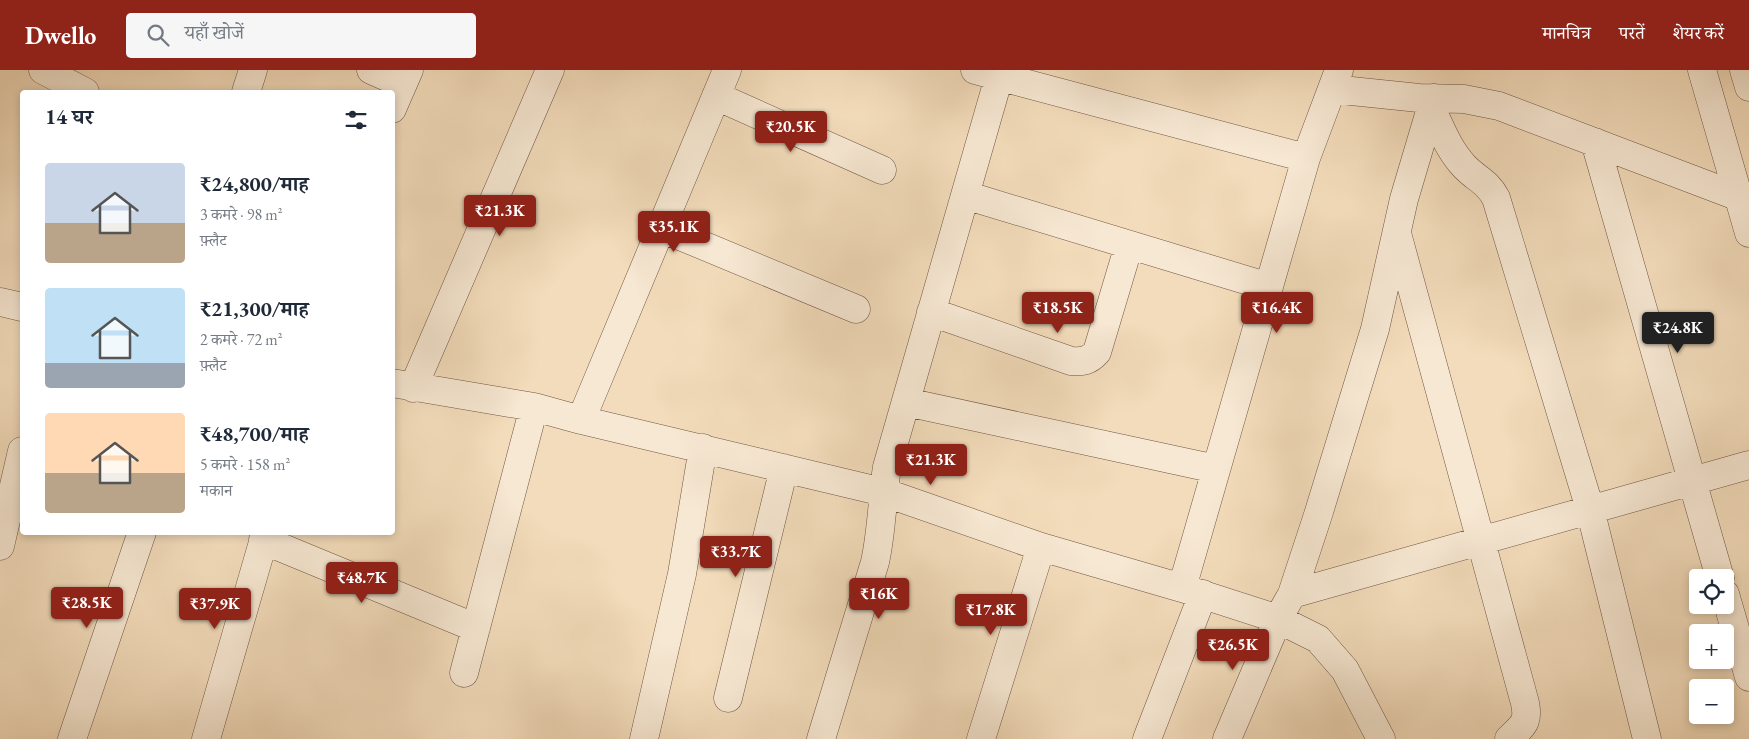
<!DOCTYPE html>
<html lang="hi">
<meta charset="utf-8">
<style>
:root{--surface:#fff;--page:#f6f6f7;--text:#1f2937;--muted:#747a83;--accent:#8f2418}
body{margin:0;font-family:"EB Garamond","Noto Serif Devanagari",serif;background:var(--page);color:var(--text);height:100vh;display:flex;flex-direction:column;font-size:19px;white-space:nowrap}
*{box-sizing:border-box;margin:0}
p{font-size:16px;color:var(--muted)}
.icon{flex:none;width:28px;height:28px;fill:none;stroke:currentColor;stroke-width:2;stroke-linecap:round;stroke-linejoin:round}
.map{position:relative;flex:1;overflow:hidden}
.sheet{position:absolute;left:20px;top:20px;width:375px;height:445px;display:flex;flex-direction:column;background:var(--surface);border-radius:5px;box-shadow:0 2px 8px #0003}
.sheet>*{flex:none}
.fabs{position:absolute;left:1689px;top:499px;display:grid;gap:10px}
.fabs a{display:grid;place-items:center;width:45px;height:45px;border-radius:5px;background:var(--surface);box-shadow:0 2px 8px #0003;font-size:25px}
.price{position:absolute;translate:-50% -42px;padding:0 11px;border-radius:5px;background:var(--accent);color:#fff;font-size:16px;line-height:32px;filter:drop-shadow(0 1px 2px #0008)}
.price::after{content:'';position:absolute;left:50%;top:30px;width:15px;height:11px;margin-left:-8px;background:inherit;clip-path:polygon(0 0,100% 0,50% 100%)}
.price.selected{background:#222;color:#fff}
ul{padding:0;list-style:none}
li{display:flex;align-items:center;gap:15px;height:125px;padding:0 25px}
li span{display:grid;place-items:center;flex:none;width:140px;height:100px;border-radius:5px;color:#555}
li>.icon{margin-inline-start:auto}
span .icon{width:60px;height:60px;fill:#fffc;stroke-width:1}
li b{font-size:21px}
h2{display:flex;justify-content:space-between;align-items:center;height:60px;padding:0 25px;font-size:21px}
header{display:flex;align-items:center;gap:30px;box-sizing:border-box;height:70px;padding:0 25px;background:var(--accent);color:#fff}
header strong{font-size:24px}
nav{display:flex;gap:28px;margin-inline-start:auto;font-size:18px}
.search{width:350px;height:45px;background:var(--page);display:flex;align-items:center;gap:12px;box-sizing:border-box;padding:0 18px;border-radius:5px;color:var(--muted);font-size:19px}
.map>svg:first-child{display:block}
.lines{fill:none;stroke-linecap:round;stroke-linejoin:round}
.minor-casing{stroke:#705544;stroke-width:29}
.tertiary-casing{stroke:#705544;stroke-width:29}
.minor{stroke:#f7e8d3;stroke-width:28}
.tertiary{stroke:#f7e8d3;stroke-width:28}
</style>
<header>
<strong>Dwello</strong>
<div class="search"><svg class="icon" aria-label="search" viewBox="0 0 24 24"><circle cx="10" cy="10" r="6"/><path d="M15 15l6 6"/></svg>यहाँ खोजें</div>
<nav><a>मानचित्र</a><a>परतें</a><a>शेयर करें</a></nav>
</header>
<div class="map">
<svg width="1749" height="669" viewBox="0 0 1749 669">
<rect width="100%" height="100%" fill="#f3dcbb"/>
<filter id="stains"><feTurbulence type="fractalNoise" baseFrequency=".004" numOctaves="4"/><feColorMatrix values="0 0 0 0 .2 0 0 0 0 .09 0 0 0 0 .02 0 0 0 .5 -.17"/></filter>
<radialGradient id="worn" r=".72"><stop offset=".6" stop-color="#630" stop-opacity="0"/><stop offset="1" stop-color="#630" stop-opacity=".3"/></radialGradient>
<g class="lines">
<defs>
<path id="minor" d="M 43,0 L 85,22
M 371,0 L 403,14
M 975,0 L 1306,88
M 1744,0 L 1749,17
M 1332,19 L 1419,28 L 1464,29 L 1499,36 L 1739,127
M 246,22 L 253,0
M 716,26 L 882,100
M 1431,38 C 1441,58 1448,79 1464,96 C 1476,109 1487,111 1496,128 L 1590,439 L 1647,669
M 392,39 L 409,0
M 1595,72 L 1720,508
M 965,125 L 1269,217
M 661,158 L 856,239
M 1398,167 L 1525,633 C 1529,653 1523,655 1509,669
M 0,232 L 22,237
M 931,242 L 1071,291 C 1082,292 1089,291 1097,282 L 1129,175
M 392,313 L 534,337 L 581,350 L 883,422 L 1041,477 L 1182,518 L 1278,549 L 1318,569 L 1345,600 L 1381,669
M 413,318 L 550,0
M 906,332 L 1216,399
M 581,350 L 727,0
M 263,470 L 476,558
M 0,476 L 22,381
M 1182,518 L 1306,88 L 1339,0
M 1292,524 L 1749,395
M 1725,524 L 1749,607
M 464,603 L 534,337
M 728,628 L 784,398
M 72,669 L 142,462
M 206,669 L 266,462
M 644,669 L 682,504 L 703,378
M 821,669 L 875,492 C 882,460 882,429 887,397 L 1001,0
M 981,669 L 1041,477
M 1147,669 L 1203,524
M 1227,669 L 1278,549 L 1292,524 L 1318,445 L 1375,259 L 1404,129 L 1434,28"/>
<path id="tertiary" d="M 1702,0 L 1749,163"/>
</defs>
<use href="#minor" class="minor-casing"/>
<use href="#tertiary" class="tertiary-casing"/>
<use href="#minor" class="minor"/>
<use href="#tertiary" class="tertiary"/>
</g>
<rect width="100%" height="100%" filter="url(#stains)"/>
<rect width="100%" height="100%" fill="url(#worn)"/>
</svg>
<div class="fabs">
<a><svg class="icon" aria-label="locate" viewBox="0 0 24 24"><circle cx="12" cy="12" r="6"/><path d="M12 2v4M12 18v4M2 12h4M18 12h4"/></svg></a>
<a>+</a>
<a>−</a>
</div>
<b class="price" style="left:791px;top:83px">₹20.5K</b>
<b class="price" style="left:500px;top:167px">₹21.3K</b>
<b class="price" style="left:674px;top:183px">₹35.1K</b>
<b class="price" style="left:1058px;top:264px">₹18.5K</b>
<b class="price" style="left:1277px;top:264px">₹16.4K</b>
<b class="price selected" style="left:1678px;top:284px">₹24.8K</b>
<b class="price" style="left:931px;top:416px">₹21.3K</b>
<b class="price" style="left:736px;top:508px">₹33.7K</b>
<b class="price" style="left:362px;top:534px">₹48.7K</b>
<b class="price" style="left:879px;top:550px">₹16K</b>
<b class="price" style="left:87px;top:559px">₹28.5K</b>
<b class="price" style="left:215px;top:560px">₹37.9K</b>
<b class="price" style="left:991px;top:566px">₹17.8K</b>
<b class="price" style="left:1233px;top:601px">₹26.5K</b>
<section class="sheet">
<h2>14 घर<svg class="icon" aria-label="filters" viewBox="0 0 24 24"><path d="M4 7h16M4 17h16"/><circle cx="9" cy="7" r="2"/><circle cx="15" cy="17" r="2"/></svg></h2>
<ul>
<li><span style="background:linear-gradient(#c9d6e8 60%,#b9a48a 0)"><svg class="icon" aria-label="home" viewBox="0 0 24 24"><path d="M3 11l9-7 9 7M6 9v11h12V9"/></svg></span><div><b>₹24,800/माह</b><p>3 कमरे · 98 m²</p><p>फ़्लैट</p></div></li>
<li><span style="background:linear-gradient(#bfe0f5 75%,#9aa5b1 0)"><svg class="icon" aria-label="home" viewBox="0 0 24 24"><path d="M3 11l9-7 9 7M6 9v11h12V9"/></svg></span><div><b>₹21,300/माह</b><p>2 कमरे · 72 m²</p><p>फ़्लैट</p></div></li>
<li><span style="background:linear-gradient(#ffd9b3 60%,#b9a48a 0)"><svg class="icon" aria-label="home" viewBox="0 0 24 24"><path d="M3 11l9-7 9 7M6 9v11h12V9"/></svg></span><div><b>₹48,700/माह</b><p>5 कमरे · 158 m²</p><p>मकान</p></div></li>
</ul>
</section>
</div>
